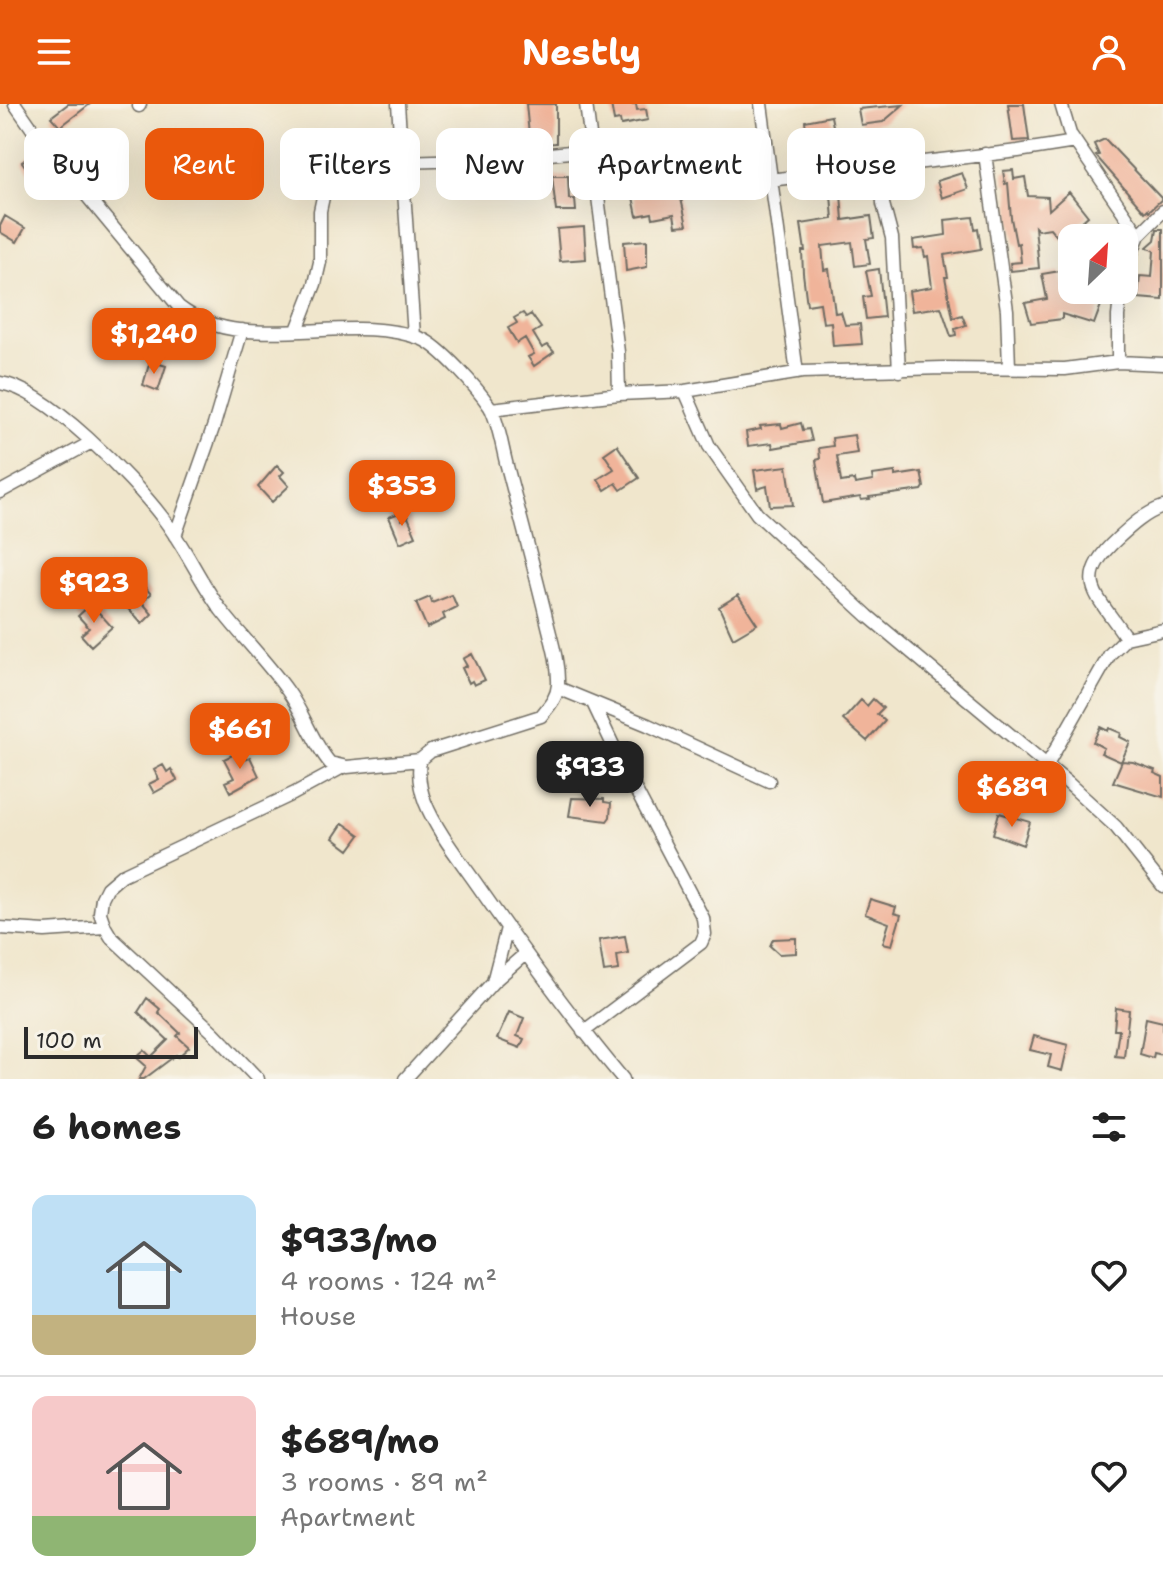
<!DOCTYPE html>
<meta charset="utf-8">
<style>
:root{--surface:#fff;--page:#f2f2f2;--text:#222;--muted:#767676;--line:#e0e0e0;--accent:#ea580c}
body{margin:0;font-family:"Shantell Sans",sans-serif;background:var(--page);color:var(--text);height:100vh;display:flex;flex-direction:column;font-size:30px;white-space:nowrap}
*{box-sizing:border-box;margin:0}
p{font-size:26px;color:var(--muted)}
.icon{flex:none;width:44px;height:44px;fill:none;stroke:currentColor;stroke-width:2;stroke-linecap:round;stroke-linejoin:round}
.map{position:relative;height:975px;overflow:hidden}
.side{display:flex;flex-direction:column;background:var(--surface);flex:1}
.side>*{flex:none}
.banner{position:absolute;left:24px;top:24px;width:1116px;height:72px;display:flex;gap:16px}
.needle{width:52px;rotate:25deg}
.fabs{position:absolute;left:1058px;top:120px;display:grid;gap:16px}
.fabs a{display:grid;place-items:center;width:80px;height:80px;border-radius:16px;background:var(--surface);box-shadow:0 8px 32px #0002;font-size:40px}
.scale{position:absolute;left:24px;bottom:20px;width:174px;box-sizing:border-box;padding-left:8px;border:4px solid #2b2b2b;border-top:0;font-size:22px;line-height:28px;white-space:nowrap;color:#2b2b2b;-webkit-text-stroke:6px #f7f3e8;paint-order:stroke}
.price{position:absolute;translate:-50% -68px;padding:0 18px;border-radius:16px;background:var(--accent);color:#fff;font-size:26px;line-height:52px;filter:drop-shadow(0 2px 4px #0008)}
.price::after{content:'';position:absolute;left:50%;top:48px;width:24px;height:18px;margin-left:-12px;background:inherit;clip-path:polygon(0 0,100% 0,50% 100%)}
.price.active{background:#222;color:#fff}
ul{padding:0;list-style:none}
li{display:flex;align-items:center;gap:24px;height:200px;padding:0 32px}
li+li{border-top:2px solid var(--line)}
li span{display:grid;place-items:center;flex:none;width:224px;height:160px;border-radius:16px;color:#555}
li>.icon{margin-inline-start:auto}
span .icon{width:96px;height:96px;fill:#fffc;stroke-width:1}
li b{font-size:34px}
h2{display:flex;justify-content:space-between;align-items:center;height:96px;padding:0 32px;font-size:34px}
.chip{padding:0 28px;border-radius:16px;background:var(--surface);box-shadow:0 8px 32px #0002;font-size:28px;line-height:72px}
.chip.active{background:var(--accent);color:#fff}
header{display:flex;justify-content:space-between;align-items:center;height:104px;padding:0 32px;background:var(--accent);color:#fff;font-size:36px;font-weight:700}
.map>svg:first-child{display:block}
.building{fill:#f0b49a}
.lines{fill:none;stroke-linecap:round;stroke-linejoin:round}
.minor-casing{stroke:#706c63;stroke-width:15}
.minor{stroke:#fff;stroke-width:12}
</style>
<header><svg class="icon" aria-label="menu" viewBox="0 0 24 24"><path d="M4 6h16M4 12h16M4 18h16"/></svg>Nestly<svg class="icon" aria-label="person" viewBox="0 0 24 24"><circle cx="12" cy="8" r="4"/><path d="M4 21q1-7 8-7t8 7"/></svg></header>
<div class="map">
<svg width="1163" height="975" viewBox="0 0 1163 975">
<rect width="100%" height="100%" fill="#f7f3e8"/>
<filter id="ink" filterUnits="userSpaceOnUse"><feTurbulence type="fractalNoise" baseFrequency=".0125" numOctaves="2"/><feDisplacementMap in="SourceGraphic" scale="16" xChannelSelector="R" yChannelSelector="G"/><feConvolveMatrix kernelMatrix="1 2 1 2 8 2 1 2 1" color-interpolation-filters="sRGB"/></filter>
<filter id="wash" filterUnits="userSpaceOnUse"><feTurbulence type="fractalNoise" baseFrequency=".006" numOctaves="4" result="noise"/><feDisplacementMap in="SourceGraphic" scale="32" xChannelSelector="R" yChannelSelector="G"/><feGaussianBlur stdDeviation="1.8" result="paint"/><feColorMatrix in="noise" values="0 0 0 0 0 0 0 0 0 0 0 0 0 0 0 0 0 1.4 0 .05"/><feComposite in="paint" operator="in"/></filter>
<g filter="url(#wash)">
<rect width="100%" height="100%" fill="#f0e6cc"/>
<g id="blocks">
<path class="building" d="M 68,0 L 90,0 L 60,23 L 51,13 Z
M 526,0 L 556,0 L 556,39 L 530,41 Z
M 611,0 L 636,0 L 637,6 L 646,5 L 648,16 L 621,21 L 620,16 L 614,17 Z
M 1008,0 L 1024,0 L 1029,36 L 1013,37 Z
M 903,1 L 883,18 L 861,21 L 858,5 Z
M 831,12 L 834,27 L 807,32 L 805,17 Z
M 1105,35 L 1162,95 L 1149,107 L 1148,105 L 1145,108 L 1096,52 L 1099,51 L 1094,40 Z
M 736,38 L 735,63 L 716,64 L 714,40 Z
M 672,42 L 675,68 L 687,121 L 676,122 L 674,110 L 653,114 L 652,109 L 637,112 L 633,93 L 643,91 L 640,72 L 636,72 L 633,47 Z
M 35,48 L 52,72 L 39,81 L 22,58 Z
M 1013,66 L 1014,75 L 1025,73 L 1028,92 L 1048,93 L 1049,106 L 1069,88 L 1088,112 L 1060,136 L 1050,124 L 1038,126 L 1035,123 L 1039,164 L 1011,167 L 1010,159 L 1021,158 L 1019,139 L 1016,140 L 1011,114 L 1008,79 L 1005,80 L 1003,67 Z
M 962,69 L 968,85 L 942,94 L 937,77 Z
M 352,72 L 352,75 L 365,73 L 367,85 L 364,86 L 365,89 L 344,93 L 341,73 Z
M 552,72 L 568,72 L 569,95 L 575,95 L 576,107 L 556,107 Z
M 841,90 L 843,116 L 871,112 L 874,134 L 866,135 L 870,160 L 855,162 L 852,138 L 822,142 L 824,166 L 829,165 L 835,209 L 841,208 L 845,221 L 860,220 L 862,240 L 833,242 L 831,218 L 823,219 L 820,199 L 807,201 L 803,169 L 802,147 L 805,147 L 801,120 L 833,115 L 831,91 Z
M 5,112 L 25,124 L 17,138 L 0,128 L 0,122 Z
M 973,113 L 975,125 L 978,124 L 981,145 L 944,151 L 948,173 L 945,173 L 953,214 L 962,211 L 966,221 L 955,225 L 956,231 L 951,232 L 941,203 L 912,207 L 909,187 L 932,183 L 928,152 L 925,153 L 923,144 L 914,145 L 913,136 L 946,131 L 945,116 Z
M 584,123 L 586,155 L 560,157 L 557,125 Z
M 1157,125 L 1163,125 L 1163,196 L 1138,194 L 1140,172 L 1152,173 L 1154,147 L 1147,143 L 1155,136 Z
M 647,136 L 647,163 L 626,167 L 624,138 Z
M 879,165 L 884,213 L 866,215 L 863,193 L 871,192 L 866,167 Z
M 1060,167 L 1062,180 L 1072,183 L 1072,186 L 1104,193 L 1094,220 L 1062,210 L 1062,215 L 1031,219 L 1025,199 L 1047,195 L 1042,170 Z
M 523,209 L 526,213 L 531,210 L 541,224 L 533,229 L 542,244 L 548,241 L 554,248 L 534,262 L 528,253 L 534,250 L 525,234 L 517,239 L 508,224 L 517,219 L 514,214 Z
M 150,257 L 166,262 L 158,287 L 143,281 Z
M 801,319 L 803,326 L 809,325 L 812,337 L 773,344 L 772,339 L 748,342 L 746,328 L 761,325 L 760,322 L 781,320 L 782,324 Z
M 854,331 L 857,349 L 837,352 L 841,378 L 854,376 L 855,380 L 873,377 L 872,371 L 895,368 L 895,372 L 921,368 L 924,383 L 922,386 L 869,393 L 870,395 L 861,396 L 860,393 L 823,399 L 816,356 L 820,355 L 819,344 L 833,342 L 832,334 Z
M 617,341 L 639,374 L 621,386 L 616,379 L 605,386 L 598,375 L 614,365 L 604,350 Z
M 277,361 L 284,368 L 280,372 L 289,382 L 272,398 L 258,383 Z
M 787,362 L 793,401 L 770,402 L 767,382 L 757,385 L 754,366 Z
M 399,409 L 402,416 L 408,413 L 416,432 L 400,439 L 389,413 Z
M 142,480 L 151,490 L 142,498 L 152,510 L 142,520 L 121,497 Z
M 452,491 L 457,503 L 443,510 L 445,515 L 427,524 L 416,499 L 430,493 L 432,499 Z
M 738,491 L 757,520 L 733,534 L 719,503 Z
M 91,500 L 112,523 L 91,542 L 81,531 L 89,524 L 78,512 Z
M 472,550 L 485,576 L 474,581 L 472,577 L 469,579 L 462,564 L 467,562 L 463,555 Z
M 873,595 L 883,604 L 877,610 L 885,617 L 867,637 L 843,616 L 861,596 L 867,602 Z
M 1100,623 L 1108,627 L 1109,624 L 1121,629 L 1120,633 L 1130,638 L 1121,658 L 1101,649 L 1104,644 L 1093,638 Z
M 241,647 L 245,655 L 250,653 L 259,672 L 230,688 L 225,678 L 234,674 L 224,655 Z
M 1122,657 L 1133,658 L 1155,666 L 1154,669 L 1163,673 L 1163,693 L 1113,678 Z
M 163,661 L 167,668 L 171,665 L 177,676 L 154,689 L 149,680 L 159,675 L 154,666 Z
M 572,694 L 604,695 L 604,698 L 611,699 L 610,713 L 607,717 L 569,712 Z
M 999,709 L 1030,718 L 1023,741 L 993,730 Z
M 343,719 L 360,731 L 349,746 L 333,734 Z
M 870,795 L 896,803 L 894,809 L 901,811 L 892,841 L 883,839 L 889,819 L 865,810 Z
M 625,832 L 628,849 L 617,851 L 619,866 L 604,868 L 599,836 Z
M 796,834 L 796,849 L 779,850 L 770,842 L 773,835 Z
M 147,894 L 160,905 L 158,908 L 180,929 L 177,932 L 189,943 L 178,953 L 176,951 L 144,975 L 139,975 L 146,962 L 136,953 L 144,946 L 151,953 L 168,936 L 138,908 Z
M 1116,904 L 1129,906 L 1124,953 L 1115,952 L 1119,926 L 1114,926 Z
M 509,908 L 524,914 L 517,932 L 524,935 L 520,944 L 497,935 Z
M 1146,914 L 1163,918 L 1163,951 L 1154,949 L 1153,954 L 1140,950 Z
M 1034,932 L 1068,941 L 1062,967 L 1048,963 L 1051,951 L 1030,946 Z"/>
</g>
</g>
<g filter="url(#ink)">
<use href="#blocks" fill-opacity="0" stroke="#706c63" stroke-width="2"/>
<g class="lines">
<defs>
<path id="minor" d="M 15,0 L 38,33 L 179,203 C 245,254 348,206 422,235 C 441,243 478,285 490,303 C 499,319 502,344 507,362 C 520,411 533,460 545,509 C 550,532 559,557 558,581 C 557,594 549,602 541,612 L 431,647 L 420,656 C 418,670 420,685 425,698 C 437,728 460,756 478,782 C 524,848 571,913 623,975
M 398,0 L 414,232
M 586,0 L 618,248 L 619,290
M 761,0 L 797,269
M 1061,0 L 1070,30 L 1139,131
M 139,2 L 140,0
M 985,50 L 1007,206 L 1009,264
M 402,58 L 499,55 L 590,46
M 881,61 L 883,100 L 892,134 L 899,267
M 769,76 L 1018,47 L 1075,38
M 1124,168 L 1139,131 L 1163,107
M 297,226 L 315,180 L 320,158 L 320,107 L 329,65 L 339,56 L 382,48 L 401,41
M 1118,258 L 1118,212 L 1121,186
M 0,279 C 47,285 133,375 162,413 C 185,442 199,476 221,506 C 242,533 267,558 287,586 C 304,609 312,638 330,659 L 347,663 L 420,656
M 685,287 L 709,342 L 757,410 L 868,512 L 1068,679 L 1116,723 L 1163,782
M 491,305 L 619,290 L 685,287 L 802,268 L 943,264 L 1065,265 L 1118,258 L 1163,260
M 0,388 L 90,339
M 175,432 L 214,321 L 242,226
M 1126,534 C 1098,491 1071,477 1117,435 C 1131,422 1145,409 1163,403
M 558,584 L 648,621 L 769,677
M 1047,661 L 1110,550 L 1126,534 L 1163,526
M 0,824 L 45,827 L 105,823
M 493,878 L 507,824
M 583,928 L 701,839 L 705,830 L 703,814 L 622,660 L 593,599
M 258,975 L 214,929 L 111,833 L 105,823 L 100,809 L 102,794 L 107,784 L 122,771 L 293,690 L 343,663
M 405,975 L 493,878 L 525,850"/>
</defs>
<use href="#minor" class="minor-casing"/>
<use href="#minor" class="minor"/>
</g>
</g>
</svg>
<div class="fabs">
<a><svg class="needle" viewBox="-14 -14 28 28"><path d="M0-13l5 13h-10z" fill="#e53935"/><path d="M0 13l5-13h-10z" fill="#767676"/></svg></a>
</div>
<div class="scale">100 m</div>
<b class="price" style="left:154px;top:272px">$1,240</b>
<b class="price" style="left:402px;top:424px">$353</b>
<b class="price" style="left:94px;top:521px">$923</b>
<b class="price" style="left:240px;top:667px">$661</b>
<b class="price active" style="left:590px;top:705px">$933</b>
<b class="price" style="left:1012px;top:725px">$689</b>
<div class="banner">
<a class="chip">Buy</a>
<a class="chip active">Rent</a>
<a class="chip">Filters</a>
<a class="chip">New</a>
<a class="chip">Apartment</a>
<a class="chip">House</a>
</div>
</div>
<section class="side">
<h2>6 homes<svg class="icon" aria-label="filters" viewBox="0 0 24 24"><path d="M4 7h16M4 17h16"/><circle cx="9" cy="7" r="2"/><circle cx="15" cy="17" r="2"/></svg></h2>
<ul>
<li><span style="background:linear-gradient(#bfe0f5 75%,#c2b280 0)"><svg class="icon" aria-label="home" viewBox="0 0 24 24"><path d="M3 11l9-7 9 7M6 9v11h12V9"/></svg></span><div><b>$933/mo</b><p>4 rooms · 124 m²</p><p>House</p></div><svg class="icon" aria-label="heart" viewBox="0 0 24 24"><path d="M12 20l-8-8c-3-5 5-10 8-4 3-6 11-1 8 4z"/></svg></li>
<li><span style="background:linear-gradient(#f6c9c9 75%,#8fb573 0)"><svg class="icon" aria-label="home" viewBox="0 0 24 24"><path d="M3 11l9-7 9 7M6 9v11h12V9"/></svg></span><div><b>$689/mo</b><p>3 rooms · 89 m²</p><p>Apartment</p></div><svg class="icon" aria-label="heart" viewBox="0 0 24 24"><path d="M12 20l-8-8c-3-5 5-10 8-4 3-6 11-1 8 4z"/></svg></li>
</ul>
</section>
